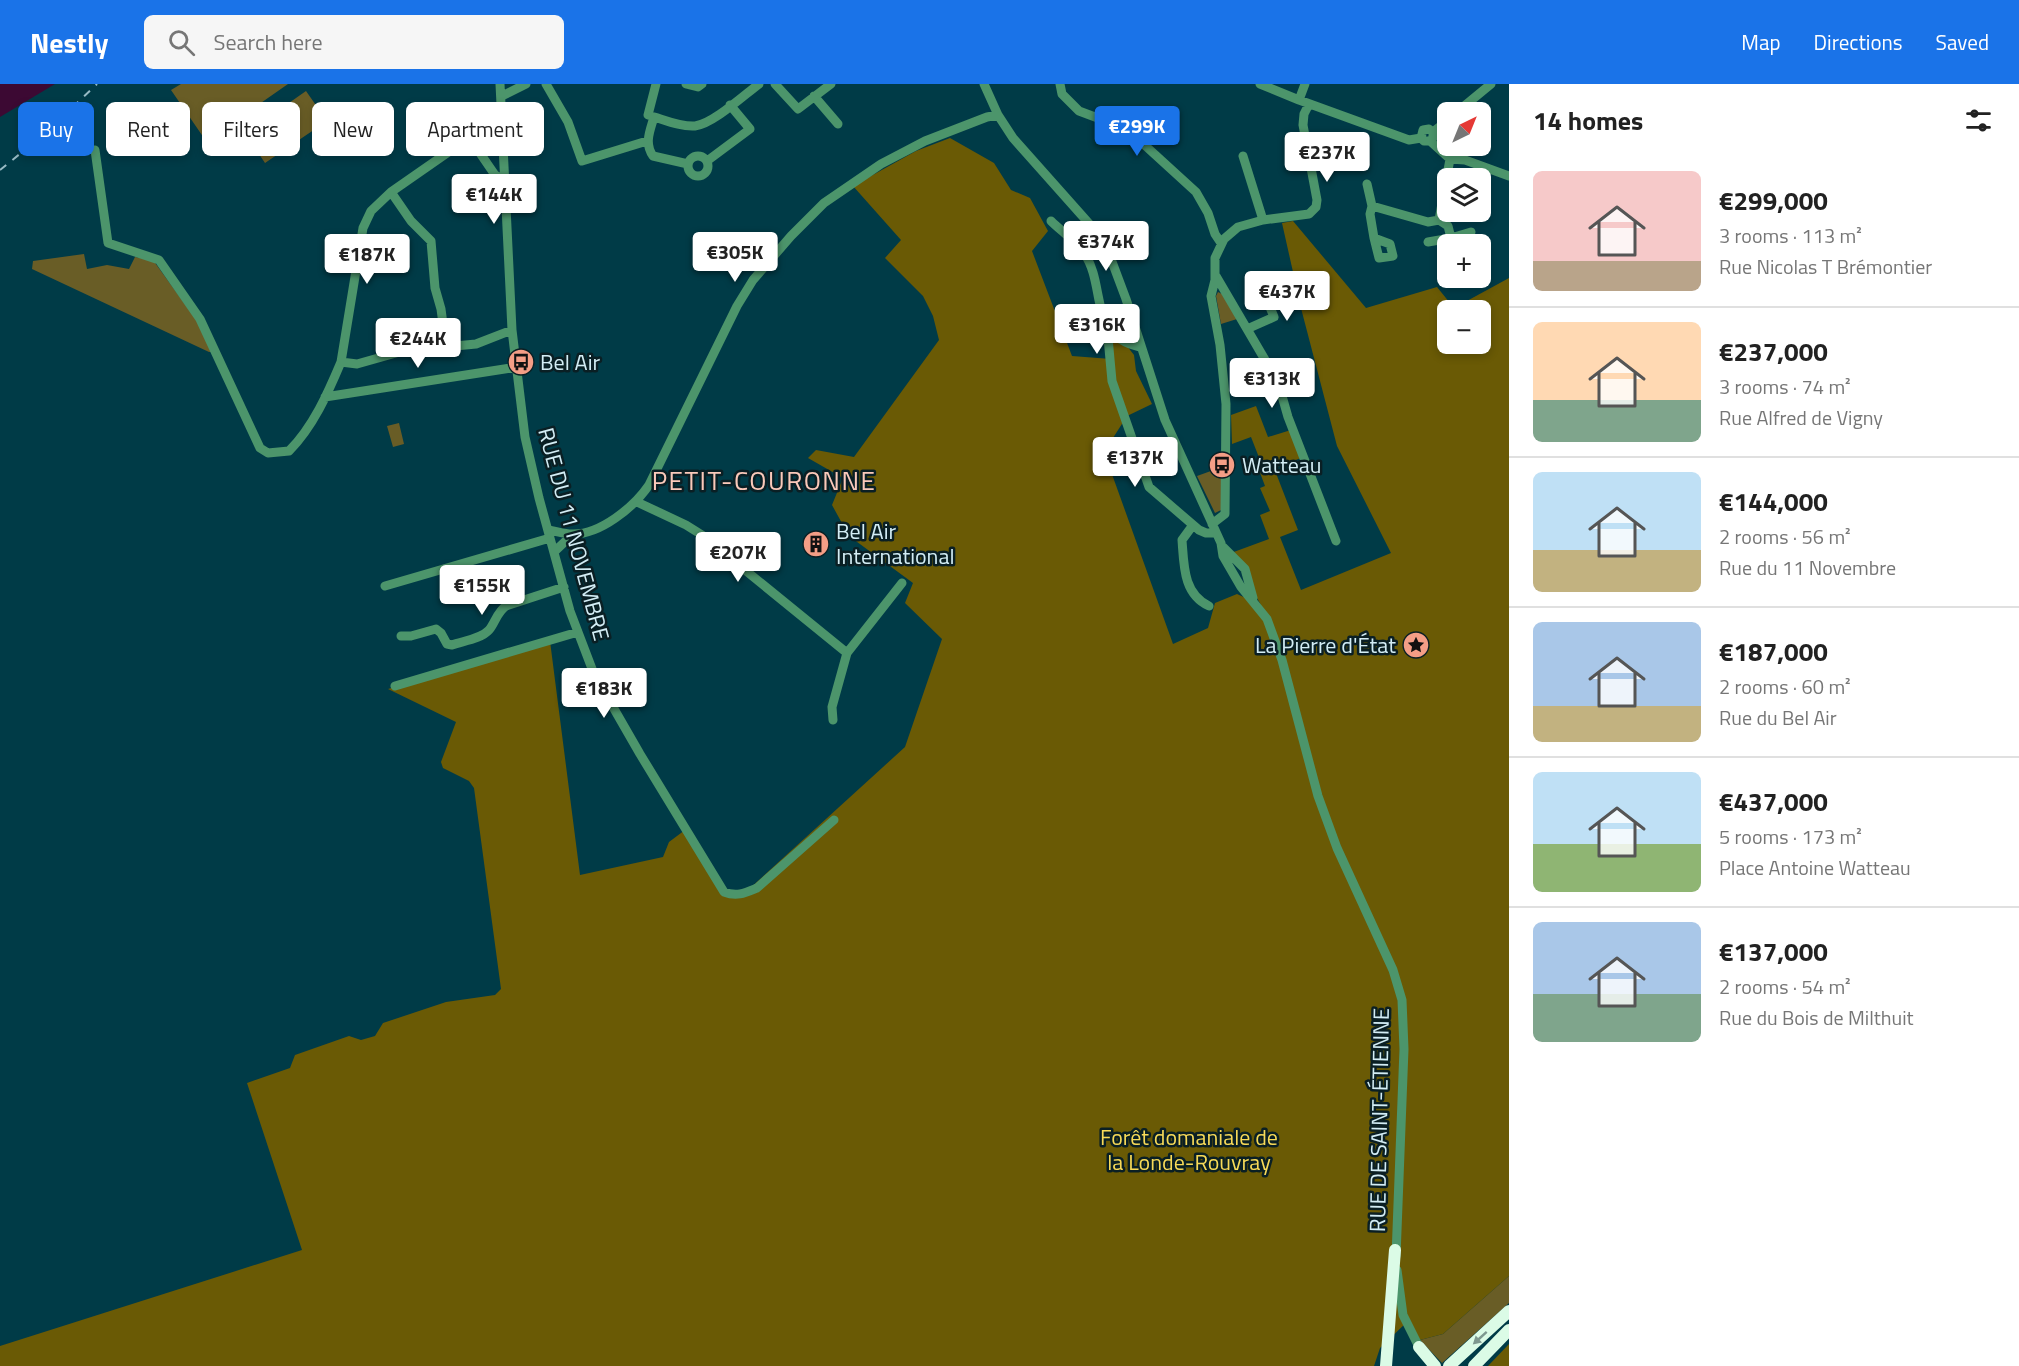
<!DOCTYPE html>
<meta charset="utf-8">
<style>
:root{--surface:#fff;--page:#f6f6f6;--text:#222;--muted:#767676;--line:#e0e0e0;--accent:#1a73e8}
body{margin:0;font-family:"Titillium Web",sans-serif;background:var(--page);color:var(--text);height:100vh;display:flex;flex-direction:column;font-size:22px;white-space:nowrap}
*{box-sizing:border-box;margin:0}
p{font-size:20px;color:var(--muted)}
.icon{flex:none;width:33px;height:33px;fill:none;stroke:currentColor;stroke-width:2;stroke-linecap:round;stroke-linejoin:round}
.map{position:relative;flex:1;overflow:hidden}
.panel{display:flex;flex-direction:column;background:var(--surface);width:510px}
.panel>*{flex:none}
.top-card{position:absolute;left:18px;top:18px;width:570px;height:54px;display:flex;gap:12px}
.needle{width:39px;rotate:43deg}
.tools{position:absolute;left:1437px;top:18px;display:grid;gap:12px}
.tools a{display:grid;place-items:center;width:54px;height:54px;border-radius:9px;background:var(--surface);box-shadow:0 3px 9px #0003;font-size:30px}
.price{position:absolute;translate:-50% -51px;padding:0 14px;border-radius:6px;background:#fff;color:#222;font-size:20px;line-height:39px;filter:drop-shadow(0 2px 3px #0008)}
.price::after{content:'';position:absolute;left:50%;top:36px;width:18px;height:14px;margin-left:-9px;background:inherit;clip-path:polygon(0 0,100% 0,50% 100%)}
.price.selected{background:var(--accent);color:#fff}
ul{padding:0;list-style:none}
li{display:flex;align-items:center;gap:18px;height:150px;padding:0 24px}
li+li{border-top:2px solid var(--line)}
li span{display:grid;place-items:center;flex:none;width:168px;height:120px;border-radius:9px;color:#555}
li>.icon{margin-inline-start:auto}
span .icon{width:72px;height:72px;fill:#fffc;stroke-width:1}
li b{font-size:26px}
h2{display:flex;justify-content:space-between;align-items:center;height:72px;padding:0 24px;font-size:26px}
.chip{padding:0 21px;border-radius:9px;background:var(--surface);box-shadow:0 3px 9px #0003;font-size:21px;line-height:54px}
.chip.selected{background:var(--accent);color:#fff}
header{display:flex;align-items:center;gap:36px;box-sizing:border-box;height:84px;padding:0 30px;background:var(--accent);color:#fff}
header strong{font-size:28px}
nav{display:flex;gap:33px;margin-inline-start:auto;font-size:21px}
.search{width:420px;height:54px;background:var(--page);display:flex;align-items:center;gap:15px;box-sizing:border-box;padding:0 21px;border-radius:9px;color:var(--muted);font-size:22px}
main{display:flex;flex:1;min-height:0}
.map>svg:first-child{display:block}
.green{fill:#695d26}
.forest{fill:#6a5a05;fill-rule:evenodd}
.water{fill:#3c0933}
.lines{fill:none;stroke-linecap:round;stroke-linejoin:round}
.minor{stroke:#4c956b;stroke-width:9}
.highway{stroke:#dbfbe6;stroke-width:12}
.rail{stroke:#97bac4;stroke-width:2;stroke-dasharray:8 8;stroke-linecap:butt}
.oneway{fill:#7d988f}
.labels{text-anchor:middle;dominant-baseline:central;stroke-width:5;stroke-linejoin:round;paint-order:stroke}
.poi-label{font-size:22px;fill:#d3edf5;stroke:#0a1f24;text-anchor:start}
.street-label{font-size:22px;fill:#d3edf5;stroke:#0a1f24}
.park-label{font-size:22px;fill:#f7da58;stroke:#0a1f24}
.quarter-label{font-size:26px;letter-spacing:1.5px;fill:#fac9ba;stroke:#0a1f24}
</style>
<header>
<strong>Nestly</strong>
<div class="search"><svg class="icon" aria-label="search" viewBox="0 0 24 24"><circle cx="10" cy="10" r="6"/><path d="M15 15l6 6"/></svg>Search here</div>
<nav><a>Map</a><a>Directions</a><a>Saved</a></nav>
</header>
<main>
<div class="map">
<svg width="1509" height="1282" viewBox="0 0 1509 1282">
<rect width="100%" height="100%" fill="#003b47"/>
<path class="green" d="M 181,0 L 288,0 L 206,57 L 171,6 Z
M 306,7 L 327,37 L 265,79 L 255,64 L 286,43 L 276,28 Z
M 84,170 L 87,185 L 107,181 L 129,185 L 135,173 L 153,176 L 200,241 L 212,268 L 209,268 L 32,185 L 33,177 Z
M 1218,208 L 1222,210 L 1237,235 L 1221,240 L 1216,212 Z
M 399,339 L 404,360 L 393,363 L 387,342 Z
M 1222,383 L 1221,426 L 1215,429 L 1197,392 Z
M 1509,1192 L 1509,1219 L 1442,1279 L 1420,1256 L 1443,1250 Z"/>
<path class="forest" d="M 950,54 L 994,79 L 1011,106 L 1030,114 L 1048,147 L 1032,167 L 1072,272 L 1111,275 L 1112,253 L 1120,253 L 1134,271 L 1136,287 L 1152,320 L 1127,332 L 1104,368 L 1173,560 L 1208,544 L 1215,519 L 1237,510 L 1261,521 L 1231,469 L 1269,455 L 1260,431 L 1270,427 L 1260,404 L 1265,402 L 1256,378 L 1260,376 L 1251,353 L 1232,360 L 1231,331 L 1256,322 L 1268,353 L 1291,346 L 1301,374 L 1274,384 L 1298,446 L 1280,453 L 1301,506 L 1391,469 L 1337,362 L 1302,228 L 1282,139 L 1293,137 L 1366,224 L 1437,203 L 1454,224 L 1509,194 L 1509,1192 L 1443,1250 L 1420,1256 L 1409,1236 L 1380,1264 L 1374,1282 L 0,1282 L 0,1262 L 302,1166 L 247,999 L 290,984 L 295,971 L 349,952 L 361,956 L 375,952 L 383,939 L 446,918 L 495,911 L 501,905 L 474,704 L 469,697 L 443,684 L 441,678 L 456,638 L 388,605 L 550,557 L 580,791 L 663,773 L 669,758 L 685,746 L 722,808 L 747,807 L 905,663 L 942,555 L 905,519 L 913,499 L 849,452 L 832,421 L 843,394 L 808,374 L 816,366 L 854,373 L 939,256 L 933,232 L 923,212 L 885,174 L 901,156 L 853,102 L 916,67 ZM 1448,226 L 1480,226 L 1480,260 L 1448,260 Z
M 1509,1260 L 1509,1282 L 1488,1282 Z"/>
<path class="water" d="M 0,0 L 55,0 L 0,33 Z"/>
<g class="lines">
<path class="minor" d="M 500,0 L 512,246 L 525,353 L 539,414 L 570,527 L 594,590 L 640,670 L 724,808 C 737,813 745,809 757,804 L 834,736
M 546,0 L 568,38 L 582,77 L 647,57
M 656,0 L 648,31 C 663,35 679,43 695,42 C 713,40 744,11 759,0
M 686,0 L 698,3 L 702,0
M 775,0 L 798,25 L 831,0
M 984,0 L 998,31 L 1013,54 L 1093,144 L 1108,167 L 1126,215 L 1165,336 L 1221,459 L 1223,472 L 1241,503 L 1267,535 L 1282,576 L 1318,712 L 1337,764 L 1393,886 L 1402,916 L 1404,965 L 1396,1172
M 1060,0 L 1062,10 L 1079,27 L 1127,45 L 1196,108 L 1208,129 L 1215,150 L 1221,159
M 1260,0 L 1299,16 L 1409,56 L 1421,54 L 1424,57 L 1430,57 L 1433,54 L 1433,48
M 502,12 L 526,0
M 814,12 L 838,40
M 1299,16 L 1305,0
M 1457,28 L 1491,0
M 654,33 C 650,47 644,59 653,72 L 688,80
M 502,34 L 493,37 L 391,108 L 371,127 L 363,144 L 341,278 L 357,280 L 403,267 L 476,260 L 512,246
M 469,53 L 495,91 L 506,97
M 1421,54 L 1423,46 L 1429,45 L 1433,48 L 1448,36
M 1430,57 L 1450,75
M 95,66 L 108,159 L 159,176 L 200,235 L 260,364 L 268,369 L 289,367 C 313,343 328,309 341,278
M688 82a10 10 0 1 1 20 0a10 10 0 1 1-20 0Z
M 1243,72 L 1263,136
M 1450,75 L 1465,76 L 1509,92
M 707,77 L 750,45 L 730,21
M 1367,100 L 1372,122 L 1370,130 L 1374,154 L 1390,160 L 1393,172 L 1379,174 L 1374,154
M 391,108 L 411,137 L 431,157 L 435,204 L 441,225 L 446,263
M 1372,122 L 1428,138 L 1439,136 L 1450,75
M 1439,136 L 1448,142 L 1451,154 L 1471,148
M 1051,137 C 1061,147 1076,157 1084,169 C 1107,202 1087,252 1140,263
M 1428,158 L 1451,154
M 1216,192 L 1278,298 L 1288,333 L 1336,457
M 1107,243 L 1112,297 L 1149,403 L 1199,446 L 1206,449 L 1216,449
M 1247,245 L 1274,233 L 1263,206
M 325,313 L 517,283
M 637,418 L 686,441 L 702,451 L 847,569
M 1212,440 L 1225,430 L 1226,320 L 1220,261 L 1211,212 L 1215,196 L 1215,174 L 1224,155 L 1238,143 L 1263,136 L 1309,130 L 1316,123 L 1317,116 L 1303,41 L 1304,30 L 1309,20
M 1193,441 L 1182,456 C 1184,481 1183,510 1209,522
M 548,446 C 556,447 564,450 572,450 C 600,451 634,423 649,401 L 737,222 L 753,196 L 791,152 L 824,119 L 881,80 L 925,57 L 987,33 L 998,31
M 1223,463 L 1245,485 L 1253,514
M 554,468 L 573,450
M 385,502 L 550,454
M 401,552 L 411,552 L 436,545 L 441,549 L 447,560 L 452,561 C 463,557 481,555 489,546 C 495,539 497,528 506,522 L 564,503
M 395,602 L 578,548
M 833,636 L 832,623 L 847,569 L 902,499
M 1397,1186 L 1403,1231 L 1419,1263"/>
<path class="highway" d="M 1419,1263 L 1435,1282
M 1386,1282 L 1395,1166
M 1449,1282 L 1509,1227
M 1474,1282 L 1509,1246"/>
<path class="rail" d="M 0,86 L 42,52 L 97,0"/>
</g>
<defs><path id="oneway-solid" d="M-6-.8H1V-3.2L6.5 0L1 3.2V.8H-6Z" transform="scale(1.5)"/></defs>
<use class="oneway" href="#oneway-solid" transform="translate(1480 1254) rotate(138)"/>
<defs>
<symbol id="bus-disc" viewBox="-11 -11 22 22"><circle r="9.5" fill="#f49e86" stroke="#0a1f24"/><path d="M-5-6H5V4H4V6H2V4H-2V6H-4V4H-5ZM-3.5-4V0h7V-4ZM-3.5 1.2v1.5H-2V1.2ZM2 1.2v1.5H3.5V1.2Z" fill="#111"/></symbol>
<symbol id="building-disc" viewBox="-11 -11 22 22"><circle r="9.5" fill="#f49e86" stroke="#0a1f24"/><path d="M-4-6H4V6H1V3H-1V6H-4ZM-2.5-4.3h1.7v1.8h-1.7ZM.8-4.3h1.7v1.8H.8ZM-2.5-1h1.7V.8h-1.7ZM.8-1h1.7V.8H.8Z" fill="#111"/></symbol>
<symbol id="sight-disc" viewBox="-11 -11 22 22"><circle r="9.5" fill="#f49e86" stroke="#0a1f24"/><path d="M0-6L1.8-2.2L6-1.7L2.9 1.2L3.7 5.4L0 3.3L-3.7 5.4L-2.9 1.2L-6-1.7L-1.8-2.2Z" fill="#111"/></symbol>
</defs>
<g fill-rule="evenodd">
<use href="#bus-disc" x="506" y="263" width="30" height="30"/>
<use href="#bus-disc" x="1207" y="366" width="30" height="30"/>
<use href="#building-disc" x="801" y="445" width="30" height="30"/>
<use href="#sight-disc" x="1401" y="546" width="30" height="30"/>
</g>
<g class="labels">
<g class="poi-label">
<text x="540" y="278">Bel Air</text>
<text x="1242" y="381">Watteau</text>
<text x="836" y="447">Bel Air<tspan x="836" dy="25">International</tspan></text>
<text x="1396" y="561" text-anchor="end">La Pierre d'État</text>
</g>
<g class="street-label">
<text transform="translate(574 450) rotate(75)">RUE DU 11 NOVEMBRE</text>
<text transform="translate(1379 1036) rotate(-89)">RUE DE SAINT-ÉTIENNE</text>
</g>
<g class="park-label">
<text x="1189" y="1053">Forêt domaniale de<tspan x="1189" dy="25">la Londe-Rouvray</tspan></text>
</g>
<g class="quarter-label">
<text x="764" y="396">PETIT-COURONNE</text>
</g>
</g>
</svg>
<div class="tools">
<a><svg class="needle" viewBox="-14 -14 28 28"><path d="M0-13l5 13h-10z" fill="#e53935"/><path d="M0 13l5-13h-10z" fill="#767676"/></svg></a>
<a><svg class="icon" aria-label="layers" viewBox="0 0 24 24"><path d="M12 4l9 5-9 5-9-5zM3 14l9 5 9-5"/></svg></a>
<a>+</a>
<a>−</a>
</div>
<b class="price selected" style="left:1137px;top:73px">€299K</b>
<b class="price" style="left:1327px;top:99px">€237K</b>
<b class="price" style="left:494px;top:141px">€144K</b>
<b class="price" style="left:1106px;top:188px">€374K</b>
<b class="price" style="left:735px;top:199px">€305K</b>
<b class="price" style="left:367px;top:201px">€187K</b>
<b class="price" style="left:1287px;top:238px">€437K</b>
<b class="price" style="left:1097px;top:271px">€316K</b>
<b class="price" style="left:418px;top:285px">€244K</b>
<b class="price" style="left:1272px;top:325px">€313K</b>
<b class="price" style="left:1135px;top:404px">€137K</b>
<b class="price" style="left:738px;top:499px">€207K</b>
<b class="price" style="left:482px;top:532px">€155K</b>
<b class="price" style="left:604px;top:635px">€183K</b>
<div class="top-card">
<a class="chip selected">Buy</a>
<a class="chip">Rent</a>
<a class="chip">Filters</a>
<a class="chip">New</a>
<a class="chip">Apartment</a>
</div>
</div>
<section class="panel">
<h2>14 homes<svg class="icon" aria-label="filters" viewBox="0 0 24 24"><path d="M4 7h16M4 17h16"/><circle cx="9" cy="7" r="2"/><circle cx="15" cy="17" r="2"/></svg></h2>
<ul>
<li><span style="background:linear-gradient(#f6c9c9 75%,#b9a48a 0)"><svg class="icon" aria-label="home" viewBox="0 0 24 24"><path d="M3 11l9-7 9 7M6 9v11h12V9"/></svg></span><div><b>€299,000</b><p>3 rooms · 113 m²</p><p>Rue Nicolas T Brémontier</p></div></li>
<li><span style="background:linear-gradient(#ffd9b3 65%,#7fa58c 0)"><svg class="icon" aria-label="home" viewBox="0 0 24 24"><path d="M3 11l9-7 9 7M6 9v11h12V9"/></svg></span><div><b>€237,000</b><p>3 rooms · 74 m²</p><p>Rue Alfred de Vigny</p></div></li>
<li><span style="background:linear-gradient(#bfe0f5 65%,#c2b280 0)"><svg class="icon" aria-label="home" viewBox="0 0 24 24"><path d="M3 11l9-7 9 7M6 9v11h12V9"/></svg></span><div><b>€144,000</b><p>2 rooms · 56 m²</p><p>Rue du 11 Novembre</p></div></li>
<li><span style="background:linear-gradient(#a9c7e8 70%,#c2b280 0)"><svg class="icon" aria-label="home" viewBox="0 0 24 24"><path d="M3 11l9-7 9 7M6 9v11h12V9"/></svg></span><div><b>€187,000</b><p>2 rooms · 60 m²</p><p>Rue du Bel Air</p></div></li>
<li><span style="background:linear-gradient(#bfe0f5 60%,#8fb573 0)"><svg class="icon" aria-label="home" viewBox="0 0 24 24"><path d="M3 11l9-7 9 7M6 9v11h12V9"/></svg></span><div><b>€437,000</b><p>5 rooms · 173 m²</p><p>Place Antoine Watteau</p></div></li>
<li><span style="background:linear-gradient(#a9c7e8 60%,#7fa58c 0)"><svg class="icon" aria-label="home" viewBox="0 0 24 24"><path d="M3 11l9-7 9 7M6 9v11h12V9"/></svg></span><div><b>€137,000</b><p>2 rooms · 54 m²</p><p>Rue du Bois de Milthuit</p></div></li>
</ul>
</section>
</main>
